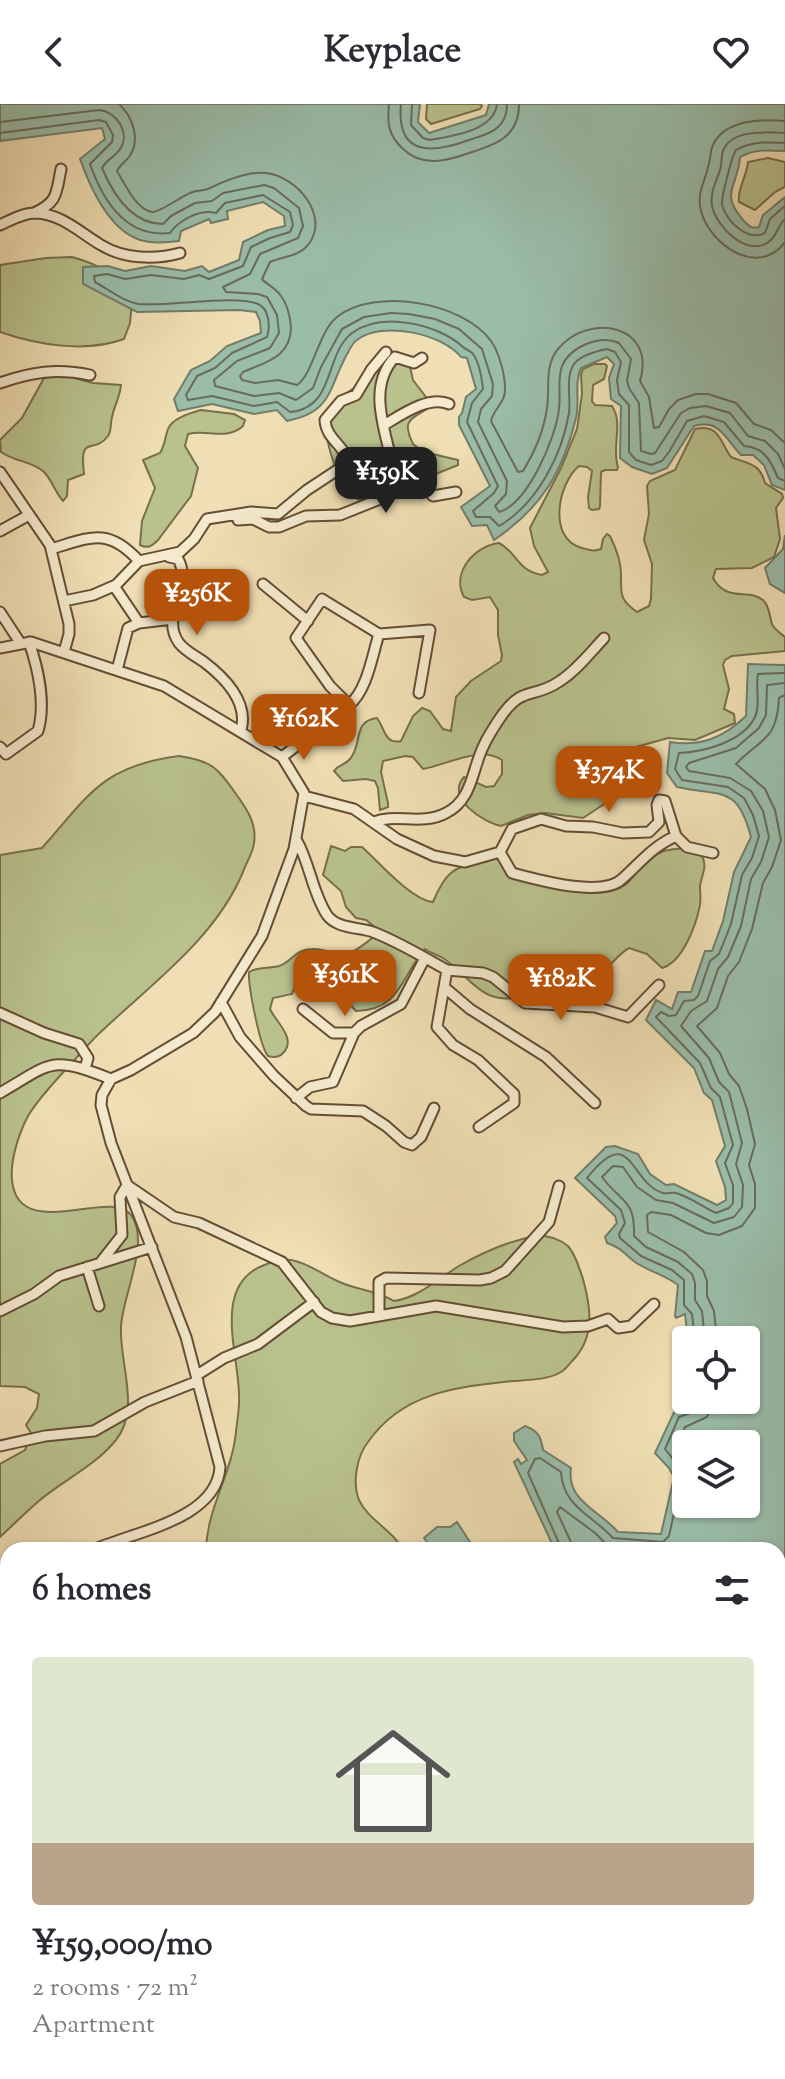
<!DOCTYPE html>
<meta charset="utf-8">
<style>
:root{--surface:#fff;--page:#f2f2f3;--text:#2b2b33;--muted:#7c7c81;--accent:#b45309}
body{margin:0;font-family:"Sorts Mill Goudy",serif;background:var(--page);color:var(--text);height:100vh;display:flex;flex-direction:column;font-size:30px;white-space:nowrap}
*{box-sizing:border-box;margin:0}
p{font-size:26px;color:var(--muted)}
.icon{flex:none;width:44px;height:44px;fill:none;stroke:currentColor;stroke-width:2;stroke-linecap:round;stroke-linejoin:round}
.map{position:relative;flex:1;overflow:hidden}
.side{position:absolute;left:0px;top:1438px;width:786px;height:538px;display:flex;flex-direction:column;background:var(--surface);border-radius:24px 24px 0 0;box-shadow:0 2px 6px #0004}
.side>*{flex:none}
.buttons{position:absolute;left:672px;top:1222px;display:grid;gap:16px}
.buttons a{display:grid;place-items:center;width:88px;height:88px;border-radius:8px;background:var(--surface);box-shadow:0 2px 6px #0004;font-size:40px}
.price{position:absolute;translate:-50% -68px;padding:0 18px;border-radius:16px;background:var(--accent);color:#fff;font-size:26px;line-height:52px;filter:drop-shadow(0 2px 4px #0008)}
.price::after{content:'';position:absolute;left:50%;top:48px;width:24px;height:18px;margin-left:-12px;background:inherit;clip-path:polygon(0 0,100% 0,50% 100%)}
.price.on{background:#222;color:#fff}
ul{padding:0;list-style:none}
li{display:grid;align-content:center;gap:16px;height:424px;padding:0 32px}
li span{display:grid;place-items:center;height:248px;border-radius:8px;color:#555}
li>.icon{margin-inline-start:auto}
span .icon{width:144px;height:144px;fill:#fffc;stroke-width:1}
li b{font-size:34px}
h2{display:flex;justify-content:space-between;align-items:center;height:96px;padding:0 32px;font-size:34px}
header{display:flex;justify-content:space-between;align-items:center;height:104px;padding:0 32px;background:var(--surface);font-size:36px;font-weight:700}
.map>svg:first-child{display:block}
.green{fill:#b9c28d;stroke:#786f4c;stroke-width:2}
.water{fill:#9abdaa;stroke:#727d6a;stroke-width:2;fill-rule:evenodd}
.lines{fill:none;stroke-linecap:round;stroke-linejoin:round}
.shore{stroke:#686c5a;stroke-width:2}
.minor-casing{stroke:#654d34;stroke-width:13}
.trunk-casing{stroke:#371c0a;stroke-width:20}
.minor{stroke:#f5eace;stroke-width:9}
.trunk{stroke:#e8c07a;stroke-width:16}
.rail-casing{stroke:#371c0a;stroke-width:6}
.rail{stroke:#f5eace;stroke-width:3;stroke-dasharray:9;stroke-linecap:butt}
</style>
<header><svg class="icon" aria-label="back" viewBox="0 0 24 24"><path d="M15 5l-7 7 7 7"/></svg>Keyplace<svg class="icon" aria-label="heart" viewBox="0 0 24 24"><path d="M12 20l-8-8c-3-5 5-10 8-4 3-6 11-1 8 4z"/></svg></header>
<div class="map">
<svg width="785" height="1975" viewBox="0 0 785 1975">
<rect width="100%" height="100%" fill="#f0dfb4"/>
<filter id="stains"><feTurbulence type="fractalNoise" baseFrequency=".0025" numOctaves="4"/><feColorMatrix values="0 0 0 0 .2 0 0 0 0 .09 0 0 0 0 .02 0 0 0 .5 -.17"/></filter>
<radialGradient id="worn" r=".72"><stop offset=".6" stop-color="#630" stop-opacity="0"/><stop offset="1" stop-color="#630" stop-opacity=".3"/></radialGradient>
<path class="green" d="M 427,0 L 481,0 L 482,2 L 480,5 L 431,20 L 426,15 Z
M 768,54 L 785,58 L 785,83 L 775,88 L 755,106 L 739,98 C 737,85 747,72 748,58 Z
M 72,153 C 105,162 112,170 132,197 L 130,219 L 124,235 C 86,249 37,241 0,228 L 0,161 L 46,154 Z
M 389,246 L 408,254 L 413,276 L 426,293 L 427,305 C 409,316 402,317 413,340 L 424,348 L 458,356 L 458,361 L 431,372 L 406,358 L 389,359 L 380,384 L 373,393 L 359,396 C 338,384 320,329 328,307 C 333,295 347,291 355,283 C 367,272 378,259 389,246 Z
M 594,260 L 605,260 L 607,262 L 604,275 L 593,281 L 592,297 L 595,301 L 612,302 C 624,320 611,343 618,363 L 617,366 L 605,366 L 601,368 L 600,402 L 599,405 L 592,406 L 589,404 L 588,393 L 592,367 L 587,363 L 579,362 C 558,379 547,435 582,444 C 590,446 593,448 601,445 L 603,435 L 607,430 L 610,432 C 615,442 621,457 621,470 C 621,489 619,496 637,508 L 649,502 L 651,495 L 652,460 L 644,436 L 649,410 L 647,382 L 650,377 L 675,366 L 695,325 C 719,319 720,338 731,353 C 748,360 760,359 765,379 L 782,390 L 783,394 L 776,404 L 780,435 L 774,453 L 752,464 L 716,465 L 713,474 C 727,499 748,484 763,496 C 770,502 769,512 772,520 C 774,525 780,529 785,533 L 785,547 L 732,552 L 725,556 L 723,561 L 729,585 L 724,605 L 734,610 L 735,619 L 695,636 L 668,634 L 636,643 L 630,647 L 627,654 L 629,676 L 627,685 L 583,714 L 545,709 L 528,711 L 501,722 C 483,718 445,694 464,673 L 486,683 L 494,682 L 502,670 L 502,656 C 480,641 447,661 423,665 L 413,653 L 405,652 L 383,657 L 381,668 L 388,699 L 388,703 L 380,706 L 378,684 L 375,677 L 366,675 L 343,677 L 334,667 C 339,660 344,662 350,655 C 363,640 352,617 377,614 C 385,625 385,641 401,637 L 413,612 L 422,604 L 430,607 L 443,625 L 451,627 L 456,593 L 471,577 L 501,557 L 502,551 L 498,531 L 498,506 L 490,493 L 472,496 L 464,493 C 451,469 474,442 499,439 C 518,449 516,466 542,471 L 548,468 L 534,442 L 530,424 L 561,364 L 577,325 L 582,290 L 581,271 L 583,265 Z
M 63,271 L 93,279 L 121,281 C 120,293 114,302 112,313 C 110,320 112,326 108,332 C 93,352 79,328 84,370 L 68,376 L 67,392 L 63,397 C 55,388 52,376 44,368 C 32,357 15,358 1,348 L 0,336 L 22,314 L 44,274 Z
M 201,306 L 234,310 L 245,316 L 243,322 C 226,337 207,325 188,330 L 185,342 L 198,364 L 191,392 L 158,436 C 152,442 148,445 140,441 L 142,417 L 155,384 L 143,356 L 160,349 C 165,341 165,333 168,325 C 172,314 191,309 201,306 Z
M 179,652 C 212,657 217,663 236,690 C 247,705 257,720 254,739 C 253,749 246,759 243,768 C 216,833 154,878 104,925 C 90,937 79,952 66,965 C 53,980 38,995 28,1012 C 19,1029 10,1056 12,1076 C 18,1140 111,1083 131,1111 C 151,1138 122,1192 121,1223 C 119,1258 141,1305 116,1336 C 96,1361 64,1376 40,1396 C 26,1408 13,1421 0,1433 L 0,1360 L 25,1346 L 31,1329 L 26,1321 L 37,1304 L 39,1290 L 25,1283 L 0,1282 L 0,751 L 42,744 C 89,691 102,662 179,652 Z
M 331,742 L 345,747 L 351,743 L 362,743 C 379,758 411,796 433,798 C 449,759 458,765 495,753 L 502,757 L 508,771 C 536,779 601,800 625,781 C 630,778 634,771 638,767 C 657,745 665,745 693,744 C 695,745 701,749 702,752 C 708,763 701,772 700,782 C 700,789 701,795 700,801 C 696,821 683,858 662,864 L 647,850 L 629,844 C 618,850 612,861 602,868 C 581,884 514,902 489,891 C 471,883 459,863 441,853 C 436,850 430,849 425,845 C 401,872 401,906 356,907 C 338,890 332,860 302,866 L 292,890 L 273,894 L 270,905 C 276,918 295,933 285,947 C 280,953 276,954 268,952 C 260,943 248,882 249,868 C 259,862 268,865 279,862 C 292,858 295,845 312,845 C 322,844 328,848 337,850 C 351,853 364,840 375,832 L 376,824 L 366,816 L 356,814 L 346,803 L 341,787 L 323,771 Z
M 540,1131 C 550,1133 560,1135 568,1142 C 576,1151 579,1164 583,1175 C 591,1204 595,1232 574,1255 C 570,1259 566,1265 561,1268 C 548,1276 528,1276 513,1277 C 457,1283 403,1288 368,1338 C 357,1352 352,1378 359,1396 C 368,1416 393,1426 403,1446 L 206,1446 C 207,1404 232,1369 236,1328 C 237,1316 240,1303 239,1291 C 239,1251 212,1183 262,1162 C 271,1158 281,1155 291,1156 C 310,1159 325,1173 342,1179 C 359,1186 377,1187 394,1197 C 418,1194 439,1174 459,1162 C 485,1147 511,1136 540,1131 Z
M 0,1603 L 8,1609 L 8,1765 L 0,1765 L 0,1699 L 5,1694 L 6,1686 L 0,1675 Z
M 785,1733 L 785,1975 L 597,1975 L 600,1968 L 778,1968 L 778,1742 Z
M 327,1968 L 463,1968 L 465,1975 L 329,1975 Z"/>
<path class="water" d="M 0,0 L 420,0 L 418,18 L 429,29 L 486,11 L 489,0 L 785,0 L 785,47 C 770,46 754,45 740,53 C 738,83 719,88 743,116 C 749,122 751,125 759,123 L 763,111 L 785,93 L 785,386 L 772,381 L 764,361 L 753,351 L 741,351 C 725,335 721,315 694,322 L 667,364 L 652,370 L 632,363 L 620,354 L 621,302 L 611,295 L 609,274 L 614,260 L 607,253 L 581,264 C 574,279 580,297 576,314 C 562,370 541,404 494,436 L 487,421 L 472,422 L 461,403 L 490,382 L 459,321 L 459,313 L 462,309 L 466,293 L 476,285 L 467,254 L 461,253 C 443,230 382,216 357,236 C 352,239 349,247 346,252 C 328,286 332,308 287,317 L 277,306 L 254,310 L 212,300 L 178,307 L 174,295 L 191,266 L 210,257 L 227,242 L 261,229 L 260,217 L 256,208 L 239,206 L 137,208 L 83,180 L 83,163 L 108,162 L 125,167 L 151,162 L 185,167 L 202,162 L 209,168 L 239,156 L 243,138 L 268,126 L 285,122 L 284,112 L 263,98 L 227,107 L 228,115 L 211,119 L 209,115 L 181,127 L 179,137 C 166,138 153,140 140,136 C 109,126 90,83 80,55 L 105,35 L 102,24 L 0,37 Z
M 785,431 L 785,489 L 770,480 L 765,464 L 783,445 Z
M 748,560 L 785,561 L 785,1554 L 778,1558 L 778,1446 L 555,1446 L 514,1358 L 518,1355 L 521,1360 L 527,1356 L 514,1337 L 514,1329 L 525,1322 C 538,1327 541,1332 543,1346 L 571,1364 C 566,1397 599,1406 618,1428 L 661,1430 L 674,1373 L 669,1364 L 655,1349 L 676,1304 L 694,1300 L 696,1296 L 746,1296 L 746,1236 L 688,1236 L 685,1210 L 676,1214 L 675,1212 L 678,1181 C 665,1171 648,1167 635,1158 C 625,1150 620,1143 607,1139 L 605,1133 L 617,1119 L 615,1112 L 575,1074 L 606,1043 L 615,1042 L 638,1050 L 650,1070 L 666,1081 L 674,1080 L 717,1101 L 726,1096 L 725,1083 L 716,1057 L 725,1042 L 712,996 L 704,989 L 694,964 L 646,916 L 656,896 L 672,905 L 678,888 L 691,888 L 705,847 L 712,847 L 723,817 L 734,768 L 751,733 C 737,680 722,693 677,683 L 667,669 L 670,638 C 702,643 724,633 746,612 ZM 686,1340 L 746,1340 L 746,1400 L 686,1400 Z
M 457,1418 L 475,1446 L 433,1446 L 424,1434 L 437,1423 L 450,1423 Z
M 785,1605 L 785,1713 L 778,1715 L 778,1607 Z
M 8,1915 L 8,1968 L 165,1968 L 172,1970 L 321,1968 L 321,1975 L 0,1975 L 0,1917 Z"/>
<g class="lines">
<path class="shore" d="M 119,0 C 133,13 141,36 129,53 C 125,58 120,61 117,67 C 125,80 136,105 152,108 C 159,109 182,92 190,89 C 196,86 202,87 208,85 C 224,77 248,67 266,69 C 296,72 331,112 308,141 C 298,153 283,152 270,158 L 262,175 C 267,181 276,184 281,192 C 288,201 290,212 291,223 C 291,253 266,258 243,268 L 240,272 L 242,276 L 255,279 L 278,276 L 297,281 C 313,271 318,228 337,213 C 375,183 463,198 491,237 C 499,248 505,271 505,284 C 506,299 493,305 491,317 L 518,368 L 523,367 C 534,349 544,326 547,304 C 550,284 544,262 558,245 C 588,208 657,220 640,277 L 649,293 L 654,324 L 659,323 L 669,305 L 678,296 L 696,290 L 708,290 L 736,299 L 754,320 L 771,326 L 785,339
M 389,0 C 387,19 388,31 403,45 C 423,64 447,57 472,48 C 483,44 496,41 505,33 C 515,25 519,12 519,0
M 401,0 C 396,52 431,50 469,36 C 478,33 491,30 498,23 C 505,17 507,8 507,0
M 412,0 L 411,21 L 423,34 L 430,36 C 452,32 494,27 497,0
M 785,17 C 761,15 725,15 713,41 C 710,47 711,52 709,59 C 706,76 696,88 701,107 C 710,141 758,174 785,138
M 0,18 L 99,6 C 116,7 131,29 120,45 C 115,53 106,56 102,64 C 113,90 132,120 163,120 L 171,112 L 195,99 L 212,97 L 223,89 L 264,81 L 274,84 L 299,104 L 303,122 L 298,134 L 260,150 L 250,170 L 223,183 L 226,188 L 258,190 L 267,193 L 277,211 L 279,229 L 270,244 L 237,257 L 214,276 L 215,282 L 254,292 L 279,289 L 296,296 L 313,284 L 321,263 L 342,225 L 364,213 L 391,209 L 409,210 L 435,215 L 459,225 L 482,245 L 493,280 L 492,292 L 481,305 L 478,318 L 507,377 L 506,390 L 495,402 L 499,408 C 528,400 556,333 559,305 C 561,291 557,276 562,262 C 570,243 600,230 619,239 L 631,255 L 627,277 L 629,284 L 639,299 L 641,347 L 651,350 L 655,349 L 681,309 L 690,304 L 706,302 L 730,309 L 748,332 L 765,337 L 778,350 L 785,365
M 0,29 L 99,16 L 106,18 L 113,31 L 112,38 L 90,60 C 103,97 126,134 170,129 C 179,116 200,105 216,109 L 225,99 L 263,91 L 290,108 L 293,121 L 290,128 L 270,134 L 251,143 L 243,162 L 209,175 L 199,171 L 184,175 L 151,171 L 125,175 L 107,170 L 94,172 L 95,178 C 108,185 124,198 139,200 C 168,203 235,190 258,200 C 270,205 270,224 267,233 L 232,249 L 215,264 L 197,272 L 186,291 L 188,296 L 212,292 L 254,302 L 277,298 L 290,308 C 336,304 324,250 352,229 C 382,207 438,220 463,243 C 465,245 471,247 473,250 C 479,258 482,276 483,285 L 472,299 L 467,318 L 498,382 L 494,389 L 473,407 L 476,413 L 490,413 L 499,422 C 537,400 562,351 569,309 C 571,294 565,273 574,260 C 581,251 597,247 607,245 L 615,248 L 621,258 L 617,276 L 619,290 L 629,301 L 629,348 L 636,356 L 651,361 L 662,357 L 669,348 L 687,317 L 704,312 L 724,318 L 744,342 C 764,343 771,357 778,374 L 785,377
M 785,29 C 767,28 731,25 723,47 C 721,53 722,60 720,66 C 716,79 710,87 712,102 C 716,122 745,152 767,139 C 777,134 777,122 785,115
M 785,39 C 768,38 751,37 736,46 C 732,52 721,94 722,101 C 727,118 748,138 765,129 L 770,115 L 785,102
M 695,1236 L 692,1210 L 684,1201 L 684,1176 L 672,1166 L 641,1152 L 620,1134 L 619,1130 L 625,1119 L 621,1106 L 587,1074 C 632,1017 629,1079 663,1089 C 667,1090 672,1088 676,1089 C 690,1093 703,1103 716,1109 L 729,1104 L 733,1099 L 733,1081 L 725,1059 L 733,1041 L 720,993 L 711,984 L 700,959 L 656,913 L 661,908 L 669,912 L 676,911 L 684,897 L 694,896 L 698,892 L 710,857 L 719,850 L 731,820 L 742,771 L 752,754 L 759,732 L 753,711 L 744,694 L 728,683 L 682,676 L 675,665 L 679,649 C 703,648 743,638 755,613 C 761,600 755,583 758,570 L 785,569
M 705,1236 L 702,1207 L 695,1196 L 695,1179 L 692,1170 L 678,1158 L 646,1143 L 634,1132 C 635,1094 622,1100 602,1073 L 613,1062 L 623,1063 L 637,1083 L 656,1096 L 673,1099 L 714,1119 L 734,1113 L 742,1103 L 743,1081 L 736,1060 L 742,1039 L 729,988 L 719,978 L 709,954 L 681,922 L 691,907 L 707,897 L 718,865 L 728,853 L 741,822 L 751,775 L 761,758 L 769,733 L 763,707 L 751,687 L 730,674 L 689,667 L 686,663 L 689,659 L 736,644 L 759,624 L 766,611 L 767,581 L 785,579
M 717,1236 L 714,1207 L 707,1192 L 707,1177 L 703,1166 L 684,1148 L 648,1128 L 647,1111 L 651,1108 L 671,1111 L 706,1129 L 719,1131 L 742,1122 L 755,1104 L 755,1080 L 749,1061 L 755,1040 L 747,1005 L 739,982 L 729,970 L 720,949 L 697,922 L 717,904 L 728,872 L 739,858 L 752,825 L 763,779 L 772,763 L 781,736 L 775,706 L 765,685 L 736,660 C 761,634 777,637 779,594 L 785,591
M 686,1357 L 677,1344 L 685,1323 L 707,1313 L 713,1296
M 562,1446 L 528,1369 L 535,1355 L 540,1354 L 561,1368 C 563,1403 591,1410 613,1434 L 663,1438 L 669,1432 L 682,1373 L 677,1360 L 665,1345 L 679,1313 L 699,1306 L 703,1296
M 572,1446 L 570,1436 L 557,1408 L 560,1403 L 595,1429 L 609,1443 L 641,1446"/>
<defs>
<path id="minor" d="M 34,109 C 58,98 56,90 61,65
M 0,121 C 11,116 23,109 35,109 C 62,110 79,128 101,141 C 124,155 155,156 180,149
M 0,279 C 31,268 57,264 90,271
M 384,321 C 401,311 429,291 449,300
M 392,362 L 399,361 L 414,365 L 420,379 L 433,392 L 456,388
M 0,368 L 50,441 L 69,520 L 69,530 L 64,548
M 238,416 L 253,415 L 269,423 L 279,423 L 306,412 L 340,411 L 380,395 L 392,368 L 392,359 C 385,325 367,283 395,253 L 414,259 L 422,254
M 0,427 L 29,411
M 51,445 C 91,433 108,423 139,457
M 169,453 L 178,455 C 194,483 159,512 179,539 C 186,548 196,552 204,558 C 224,573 249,598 241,626
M 263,480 L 308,517
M 114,482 L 139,519 L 173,515
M 64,497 L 93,491 L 116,481 L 139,457 L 180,448 L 194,435 L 207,415 L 251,408 L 278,410 L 307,386 L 345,361 L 348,357 C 344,341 326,335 325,316 L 341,297 L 356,291 L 371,266 L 386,248
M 0,508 L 21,540
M 379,530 L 430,526 L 419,589
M 0,544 L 31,538 L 164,582 L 282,653 L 304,689 L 294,745 L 262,832 L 215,908 L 193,929 L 131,966 L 111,975 L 102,991 L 101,1001 L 111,1039 L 186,1233 L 220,1363 C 217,1416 132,1428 93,1446
M 117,566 L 128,524 L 139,519
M 0,643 L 6,650 L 38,627 C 46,600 38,564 29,538
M 282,653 L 349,601 C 367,587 372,552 379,530 L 322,495 L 296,534 L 330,582 L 349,601
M 304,692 L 354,705 L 397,735 L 434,752 L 465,758 L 500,748 L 512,769 C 538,776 602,794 622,775 C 640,759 653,742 676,732 L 687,743 L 713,749
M 374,718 C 395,709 422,722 446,709 C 473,696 472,664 484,641 C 488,632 494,623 500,614 C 523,580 533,596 560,577 C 577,566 590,549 604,534
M 296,735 C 310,759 312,788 327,811 C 337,825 359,823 373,828 C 399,838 423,853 447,866 L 437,923 L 453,941 L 478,956 L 514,990 L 514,999 L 479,1023
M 500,748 L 512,725 L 541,715 L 566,722 L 593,723 L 623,729 L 649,728 L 659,718 L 657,701 L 659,696 L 665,697 L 676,732
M 447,866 L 483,869 L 493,873 L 525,899 L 595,903 L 628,913 L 659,881
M 444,883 L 470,905 L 546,953 L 595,999
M 221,898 L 240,933 L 274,972 L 306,1002 L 311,1005 L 363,1007 L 386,1022 L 404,1038 L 412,1041 L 421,1033 L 434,1004
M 303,905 L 333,929 L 354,929
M 0,909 L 44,929 L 79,940 L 88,954 L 85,965
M 0,989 C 53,958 50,951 111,975
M 296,994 L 310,983 L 333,978 L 354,929 L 361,922 L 401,900 L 425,854
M 127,1081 L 174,1113 L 199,1119 L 282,1158 L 321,1208 L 332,1214 L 350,1217 L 436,1202 L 563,1223 L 588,1222 L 608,1215 L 618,1224 L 631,1222 L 654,1200
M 100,1159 L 122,1131 L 120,1093 L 127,1081
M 87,1163 L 99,1202
M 0,1207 L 34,1190 L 59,1172 L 152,1143
M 379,1211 L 379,1178 L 386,1174 L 480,1176 L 491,1174 L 505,1167 L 549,1118 L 559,1082
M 197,1271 L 224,1254 L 258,1240 L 314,1198
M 0,1342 L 45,1332 L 94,1327 L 145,1298 L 198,1277
M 0,1550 L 8,1554"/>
<path id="trunk" d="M 0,1829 L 8,1829
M 475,1968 L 477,1975"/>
</defs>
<use href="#minor" class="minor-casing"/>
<use href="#trunk" class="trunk-casing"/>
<use href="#minor" class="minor"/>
<use href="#trunk" class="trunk"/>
<defs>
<path id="rail" d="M 0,1816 L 8,1817
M 486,1968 L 489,1975"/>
</defs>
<use href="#rail" class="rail-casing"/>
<use href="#rail" class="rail"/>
</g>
<rect width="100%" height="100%" filter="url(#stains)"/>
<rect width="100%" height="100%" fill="url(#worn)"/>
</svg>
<div class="buttons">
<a><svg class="icon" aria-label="locate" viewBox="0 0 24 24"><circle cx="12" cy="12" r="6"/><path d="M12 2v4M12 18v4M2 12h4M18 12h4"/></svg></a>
<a><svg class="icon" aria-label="layers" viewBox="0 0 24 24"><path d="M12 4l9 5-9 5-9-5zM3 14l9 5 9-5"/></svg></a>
</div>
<b class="price on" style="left:386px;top:411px">¥159K</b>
<b class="price" style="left:197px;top:533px">¥256K</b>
<b class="price" style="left:304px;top:658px">¥162K</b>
<b class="price" style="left:609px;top:710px">¥374K</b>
<b class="price" style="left:345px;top:914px">¥361K</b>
<b class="price" style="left:561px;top:918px">¥182K</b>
<section class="side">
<h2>6 homes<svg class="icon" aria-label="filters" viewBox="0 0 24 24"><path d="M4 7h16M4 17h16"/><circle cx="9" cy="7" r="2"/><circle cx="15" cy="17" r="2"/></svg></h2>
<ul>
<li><span style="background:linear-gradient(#dfe7d0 75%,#b9a48a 0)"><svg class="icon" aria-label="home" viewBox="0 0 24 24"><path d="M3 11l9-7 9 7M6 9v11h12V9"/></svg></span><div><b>¥159,000/mo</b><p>2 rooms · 72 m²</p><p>Apartment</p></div></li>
</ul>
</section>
</div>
